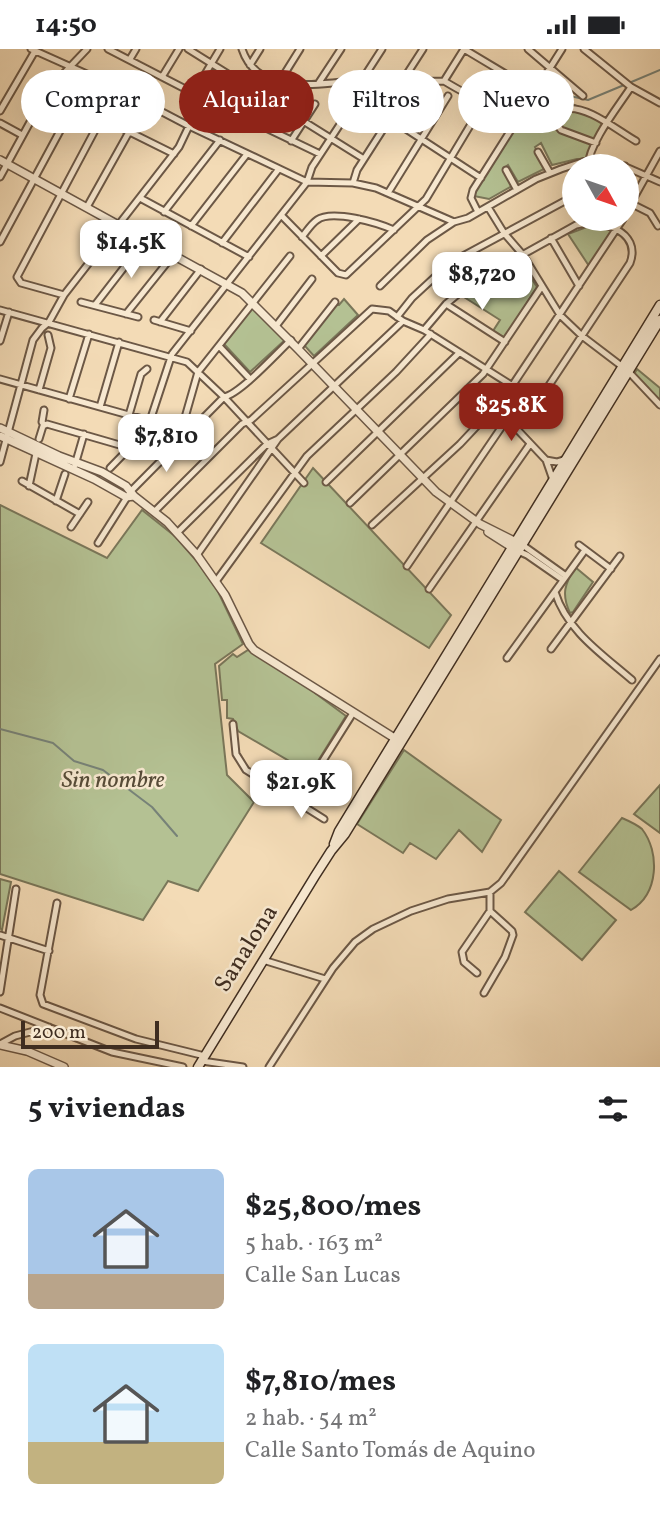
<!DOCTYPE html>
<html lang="es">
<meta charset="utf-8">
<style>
:root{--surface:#fff;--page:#f6f6f6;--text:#202124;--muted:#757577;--accent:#8f2418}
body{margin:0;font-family:Vollkorn,serif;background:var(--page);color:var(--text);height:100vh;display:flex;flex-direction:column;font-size:26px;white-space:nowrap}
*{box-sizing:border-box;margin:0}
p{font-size:23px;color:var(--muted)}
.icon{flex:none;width:38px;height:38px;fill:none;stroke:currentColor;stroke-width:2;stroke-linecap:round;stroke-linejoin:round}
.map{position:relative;height:1018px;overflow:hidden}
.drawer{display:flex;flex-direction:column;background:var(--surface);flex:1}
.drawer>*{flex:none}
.top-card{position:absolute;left:21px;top:21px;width:620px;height:63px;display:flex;gap:14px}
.needle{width:46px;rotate:130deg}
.controls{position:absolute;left:562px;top:105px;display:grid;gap:14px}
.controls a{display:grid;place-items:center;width:77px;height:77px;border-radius:50%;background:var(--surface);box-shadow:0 7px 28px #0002;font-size:35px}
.scale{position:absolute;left:21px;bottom:18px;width:138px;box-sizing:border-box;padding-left:7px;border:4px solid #3f2d20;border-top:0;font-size:19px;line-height:24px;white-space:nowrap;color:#3f2d20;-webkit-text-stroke:5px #f7e8d0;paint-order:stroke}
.price{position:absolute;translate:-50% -60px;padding:0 16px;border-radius:14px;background:#fff;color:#222;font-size:23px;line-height:46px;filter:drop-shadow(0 2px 4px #0008)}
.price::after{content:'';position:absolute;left:50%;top:42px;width:21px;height:16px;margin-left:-10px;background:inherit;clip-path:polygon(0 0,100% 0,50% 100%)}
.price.on{background:var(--accent);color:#fff}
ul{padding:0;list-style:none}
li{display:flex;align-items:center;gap:21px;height:175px;padding:0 28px}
li span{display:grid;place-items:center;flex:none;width:196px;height:140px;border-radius:10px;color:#555}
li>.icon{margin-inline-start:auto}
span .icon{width:84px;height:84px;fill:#fffc;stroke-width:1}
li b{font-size:30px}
h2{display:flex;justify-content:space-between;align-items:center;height:84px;padding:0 28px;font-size:30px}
.pill{padding:0 24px;border-radius:32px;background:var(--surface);box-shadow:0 7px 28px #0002;font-size:24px;line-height:63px}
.pill.on{background:var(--accent);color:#fff}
.status{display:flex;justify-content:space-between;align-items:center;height:49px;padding:0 35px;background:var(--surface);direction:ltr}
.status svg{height:19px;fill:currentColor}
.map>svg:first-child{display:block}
.green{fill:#b4c193;stroke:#7a775a;stroke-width:2}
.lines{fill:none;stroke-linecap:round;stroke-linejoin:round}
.stream{stroke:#778278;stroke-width:2}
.minor-casing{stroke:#6c5846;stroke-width:9}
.tertiary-casing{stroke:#6c5846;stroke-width:10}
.secondary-casing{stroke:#3f2d20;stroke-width:11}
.minor{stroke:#f7e8d0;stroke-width:5}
.tertiary{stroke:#f7e8d0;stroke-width:7}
.secondary{stroke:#f7e8d0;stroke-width:8}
.labels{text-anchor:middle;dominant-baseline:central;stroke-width:5;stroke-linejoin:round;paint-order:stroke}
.park-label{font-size:24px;font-style:italic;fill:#564b37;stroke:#f7e8d0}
.street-label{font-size:24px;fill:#3f2d20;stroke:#f7e8d0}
</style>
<div class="status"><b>14:50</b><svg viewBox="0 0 49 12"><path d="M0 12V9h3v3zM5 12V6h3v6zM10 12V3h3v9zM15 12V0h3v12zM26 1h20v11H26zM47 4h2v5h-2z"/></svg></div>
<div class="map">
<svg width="660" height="1018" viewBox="0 0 660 1018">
<rect width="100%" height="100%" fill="#f3dbb6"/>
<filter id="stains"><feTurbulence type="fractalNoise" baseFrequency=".00286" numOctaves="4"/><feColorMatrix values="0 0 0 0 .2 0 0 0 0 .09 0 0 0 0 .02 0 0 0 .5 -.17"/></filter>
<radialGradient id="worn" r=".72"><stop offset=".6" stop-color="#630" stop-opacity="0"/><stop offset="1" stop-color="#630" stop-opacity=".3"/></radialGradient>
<path class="green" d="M 532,51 L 568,53 L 606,71 L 587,111 L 577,110 L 552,116 L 541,94 L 535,98 L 546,119 L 518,133 L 508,116 L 503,120 L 512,137 L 489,150 L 469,146 Z
M 592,176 L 612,181 L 589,217 L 568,185 Z
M 520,212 L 537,238 L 505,289 L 493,282 L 500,271 L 464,248 Z
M 344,250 L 358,266 L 314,307 L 304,296 L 336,256 L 339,256 Z
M 254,257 L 286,290 L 250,323 L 224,295 Z
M 637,320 L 660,339 L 660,354 L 633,327 Z
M 313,419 L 451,566 L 429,599 L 261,494 Z
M 0,456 L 107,509 L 142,461 L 176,488 L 212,530 L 243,595 L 215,615 L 227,726 L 254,753 L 198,842 L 168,832 L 143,871 L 0,825 Z
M 575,518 L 593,533 L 573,563 L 570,564 C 561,545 565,535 575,518 Z
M 248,601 L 315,641 L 315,644 L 346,667 L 313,720 L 308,723 L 238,682 L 233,670 L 227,669 L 227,651 L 222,651 L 219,617 L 233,605 L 237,608 Z
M 404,701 L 501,771 L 482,803 L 459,781 L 436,810 L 410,794 L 403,804 L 357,775 Z
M 660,736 L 660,784 L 634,765 Z
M 622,769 C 629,772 636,775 642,780 C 660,803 659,845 631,861 L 579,823 Z
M 559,822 L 616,871 L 582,911 L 525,863 Z
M 0,830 L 11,833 L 2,881 L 0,879 Z"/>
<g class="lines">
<path class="stream" d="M 242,4 L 250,21 L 262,29
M 629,34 L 660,21
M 539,40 L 588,51 L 624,36
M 0,680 L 53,694 L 74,712 L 103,721 L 152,758 L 177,787"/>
<defs>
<path id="minor" d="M 31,0 L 107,34 L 189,77 L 307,133 L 353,134 L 376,139 L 454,173 L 468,169 L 536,130 L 561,120 L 588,111 L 625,117
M 108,0 L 195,45 L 320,105
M 188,0 L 364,110
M 242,0 C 259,52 328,32 368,31 C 393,30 418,33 444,32
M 464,0 L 524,36 L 539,37
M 528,0 L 583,47
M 584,0 L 631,38 L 660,54
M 130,10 L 136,0
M 250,16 L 260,0
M 162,28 L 179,0
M 362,31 L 382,0
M 403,31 L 423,0
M 280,32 L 300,0
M 444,32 C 479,53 486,56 524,36
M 444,32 L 464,0
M 318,35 L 341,0
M 47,42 L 174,105
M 533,47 L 565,60 L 557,76 L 561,81 L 596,94
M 225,59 L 241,32
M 565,60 C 586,55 618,82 636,92
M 0,62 L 35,2
M 0,74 L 22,86
M 259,75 L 272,52
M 291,92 L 315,55
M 538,103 L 550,124
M 588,117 C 589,94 618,58 631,38
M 626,118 L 660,133
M 506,121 L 517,141
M 0,128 L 47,42 L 87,0
M 353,134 L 357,121 L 405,46
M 388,144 L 448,47
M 140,149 L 249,208
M 626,152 L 650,164 L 658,177
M 87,158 L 129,83
M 488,158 L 504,184 L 523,206 L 560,266 L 582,287 L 628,322 L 660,356
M 164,163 L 220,91
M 478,163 L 471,149 L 473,141 L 562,0
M 626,163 L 660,102
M 281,166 L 338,224 L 346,226 L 426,150 L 477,65
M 191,177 L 247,105
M 302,188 C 307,182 311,175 317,171 C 332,160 378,174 394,181
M 551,189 L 579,237
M 0,193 L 74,56
M 222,194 L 278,121
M 321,207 L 359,170
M 380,237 L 427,191 L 454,173
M 64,246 L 21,234 L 17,228 L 101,70
M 81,253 L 138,268
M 446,255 L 505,293
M 95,256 L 146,190
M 0,261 L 187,313 L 224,348 L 304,434
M 126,265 L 174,205
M 397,268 L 412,249 L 450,214 L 574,147
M 154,271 L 191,282
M 160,273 L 201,220
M 276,277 L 312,230
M 0,292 L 9,263
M 219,297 L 250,330
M 298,300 L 335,253
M 0,330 L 150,372
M 39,341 L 51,299 L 48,286
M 69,350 L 89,285
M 100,358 L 119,293
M 496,358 L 546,411 L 553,431
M 129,366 L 141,325 L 147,320
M 44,376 L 42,373 L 44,361
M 39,390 L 43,377 L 47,375 L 130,399
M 178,393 L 198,323 L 290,207
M 546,411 L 557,413 L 566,410
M 0,413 L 33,291 L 42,279 L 49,273 L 64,246 L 179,98 L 189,77 L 198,37 L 220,0
M 75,416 L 84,385
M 110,419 L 147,381 L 172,305 L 307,133 L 312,118 L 356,51 L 363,52 L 481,129
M 22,432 L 80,465
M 326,433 L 459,304
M 29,437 L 37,400
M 56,452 L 65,425
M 350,454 L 483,325 L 542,237
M 154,463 L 242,375 L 251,371 L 372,260 L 389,262 L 403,272 L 424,281 L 538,353 L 630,214 C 642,182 600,169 576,176 L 470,235 L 446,255 L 424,281
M 372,476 L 460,395 L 506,346 L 623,170
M 71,478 L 88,453
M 177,484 L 267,395 L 278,390 L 403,272
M 98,494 L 131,442 L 224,348 C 241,344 276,305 291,291
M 579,496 L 611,520
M 524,497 L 566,527
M 520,503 L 527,506 L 563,531
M 197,506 L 278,390
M 407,517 L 507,370
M 217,531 L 307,407 L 396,323 L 431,285
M 429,540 L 530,395
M 555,543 C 567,582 602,605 632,631
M 551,600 L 620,507
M 507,609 L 585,501
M 233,675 L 236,705 L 246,721 L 324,770
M 297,753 L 353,664
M 57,854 L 40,946 L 43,955 L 136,990 L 205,1007
M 0,886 L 49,902
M 263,911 L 325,930
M 477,924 L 464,913 L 462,903 L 490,862 L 490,843
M 0,943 L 16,840
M 484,944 L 505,908 L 513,886 L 512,882 L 490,862
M 0,959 L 112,1003 L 183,1018
M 0,995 L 15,987 L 49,978
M 202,1012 L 243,1018
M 269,1018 L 333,919 L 355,893 L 373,880 L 411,862 L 448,850 L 490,843 L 501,834 L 660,610"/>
<path id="tertiary" d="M 0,111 L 242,244 L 298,300 L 436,443 L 480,475 L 520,495
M 0,379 L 59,407 L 102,423 L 126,437 L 134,447 L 167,473 L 197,506 L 225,546 L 249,595 L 254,601 L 396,690
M 0,387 L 94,430 L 126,448 L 134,447
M 488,483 L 516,501
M 0,996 L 27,1002 L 64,1018"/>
<path id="secondary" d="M 334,795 L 339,782 L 660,256
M 198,1018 L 315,827 L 331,802 L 345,785 L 660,271"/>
</defs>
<use href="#minor" class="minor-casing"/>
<use href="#tertiary" class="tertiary-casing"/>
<use href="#secondary" class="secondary-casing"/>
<use href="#minor" class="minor"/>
<use href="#tertiary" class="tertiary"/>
<use href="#secondary" class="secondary"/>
</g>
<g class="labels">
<g class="park-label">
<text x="113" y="732">Sin nombre</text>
</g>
<g class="street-label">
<text transform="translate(247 900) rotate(-58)">Sanalona</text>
</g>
</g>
<rect width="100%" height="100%" filter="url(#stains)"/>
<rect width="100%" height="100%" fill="url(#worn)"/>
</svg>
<div class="controls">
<a><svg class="needle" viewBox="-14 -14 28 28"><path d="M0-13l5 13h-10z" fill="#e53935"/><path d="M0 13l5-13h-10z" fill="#757577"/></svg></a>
</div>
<div class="scale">200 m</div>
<b class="price" style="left:131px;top:231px">$14.5K</b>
<b class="price" style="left:482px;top:263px">$8,720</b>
<b class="price on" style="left:511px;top:394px">$25.8K</b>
<b class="price" style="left:166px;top:425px">$7,810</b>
<b class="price" style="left:301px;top:771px">$21.9K</b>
<div class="top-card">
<a class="pill">Comprar</a>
<a class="pill on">Alquilar</a>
<a class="pill">Filtros</a>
<a class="pill">Nuevo</a>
</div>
</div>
<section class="drawer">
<h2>5 viviendas<svg class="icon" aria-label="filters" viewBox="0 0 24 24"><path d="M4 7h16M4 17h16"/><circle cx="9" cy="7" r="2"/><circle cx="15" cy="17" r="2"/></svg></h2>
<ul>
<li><span style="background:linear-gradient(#a9c7e8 75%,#b9a48a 0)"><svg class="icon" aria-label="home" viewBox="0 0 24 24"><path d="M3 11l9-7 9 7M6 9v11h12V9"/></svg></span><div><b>$25,800/mes</b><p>5 hab. · 163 m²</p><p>Calle San Lucas</p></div></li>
<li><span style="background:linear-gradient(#bfe0f5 70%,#c2b280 0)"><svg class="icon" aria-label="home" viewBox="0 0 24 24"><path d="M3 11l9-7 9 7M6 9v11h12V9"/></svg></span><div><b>$7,810/mes</b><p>2 hab. · 54 m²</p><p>Calle Santo Tomás de Aquino</p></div></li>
</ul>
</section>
